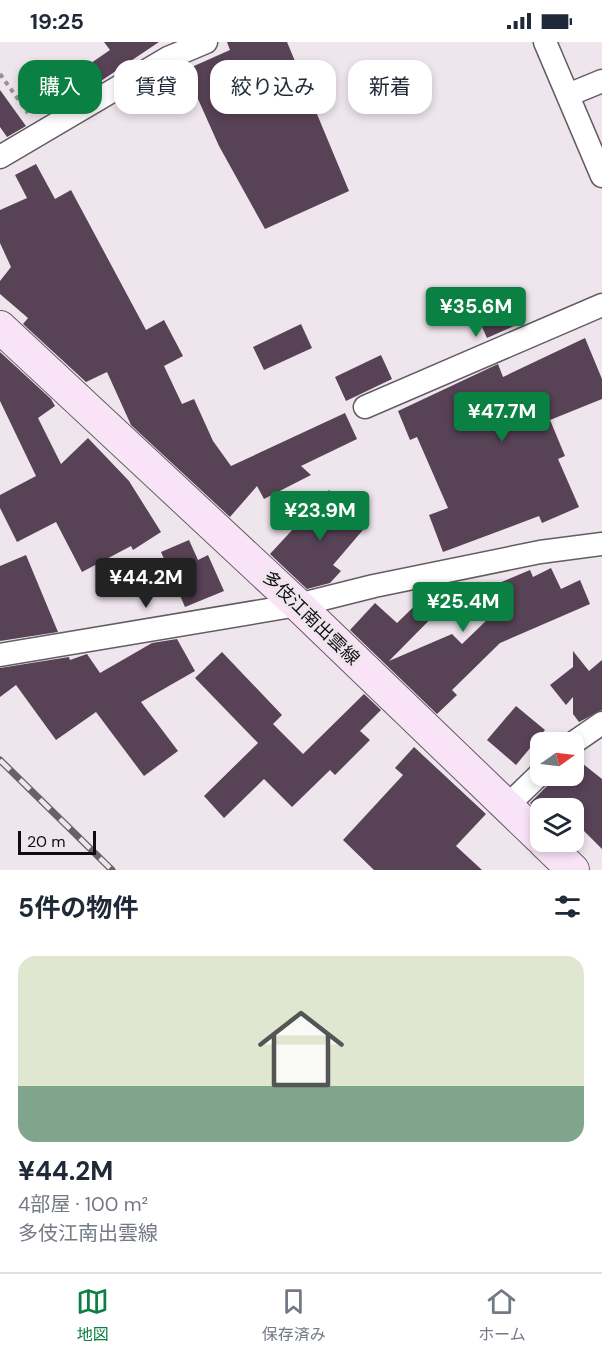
<!DOCTYPE html>
<html lang="ja">
<meta charset="utf-8">
<style>
:root{--surface:#fff;--page:#f6f6f7;--text:#1f2937;--muted:#747a83;--line:#e0e1e3;--accent:#0b8043}
body{margin:0;font-family:"DM Sans","Noto Sans JP",sans-serif;background:var(--page);color:var(--text);height:100vh;display:flex;flex-direction:column;font-size:22px;white-space:nowrap}
*{box-sizing:border-box;margin:0}
p{font-size:20px;color:var(--muted)}
.icon{flex:none;width:33px;height:33px;fill:none;stroke:currentColor;stroke-width:2;stroke-linecap:round;stroke-linejoin:round}
.map{position:relative;height:828px;overflow:hidden}
.drawer{display:flex;flex-direction:column;background:var(--surface);flex:1}
.drawer>*{flex:none}
.guide{position:absolute;left:18px;top:18px;width:567px;height:54px;display:flex;gap:12px}
.needle{width:39px;rotate:76deg}
.buttons{position:absolute;left:530px;top:690px;display:grid;gap:12px}
.buttons a{display:grid;place-items:center;width:54px;height:54px;border-radius:12px;background:var(--surface);box-shadow:0 3px 9px #0003;font-size:30px}
.scale{position:absolute;left:18px;bottom:15px;width:78px;box-sizing:border-box;padding-left:6px;border:3px solid #100d0f;border-top:0;font-size:16px;line-height:21px;white-space:nowrap;color:#100d0f;-webkit-text-stroke:4px #efe5ed;paint-order:stroke}
.price{position:absolute;translate:-50% -51px;padding:0 14px;border-radius:6px;background:var(--accent);color:#fff;font-size:20px;line-height:39px;filter:drop-shadow(0 2px 3px #0008)}
.price::after{content:'';position:absolute;left:50%;top:36px;width:18px;height:14px;margin-left:-9px;background:inherit;clip-path:polygon(0 0,100% 0,50% 100%)}
.price.active{background:#222;color:#fff}
ul{padding:0;list-style:none}
li{display:grid;align-content:center;gap:12px;height:318px;padding:0 18px}
li span{display:grid;place-items:center;height:186px;border-radius:18px;color:#555}
li>.icon{margin-inline-start:auto}
span .icon{width:108px;height:108px;fill:#fffc;stroke-width:1}
li b{font-size:26px}
h2{display:flex;justify-content:space-between;align-items:center;height:72px;padding:0 18px;font-size:26px}
.tag{padding:0 21px;border-radius:18px;background:var(--surface);box-shadow:0 3px 9px #0003;font-size:21px;line-height:54px}
.tag.active{background:var(--accent);color:#fff}
.status{display:flex;justify-content:space-between;align-items:center;height:42px;padding:0 30px;background:var(--surface);direction:ltr}
.status svg{height:16px;fill:currentColor}
.menu{display:flex;justify-content:space-around;align-items:center;height:84px;border-top:2px solid var(--line);background:var(--surface);font-size:16px;color:var(--muted)}
.menu a{display:grid;justify-items:center;gap:3px}
.menu .active{color:var(--accent)}
.map>svg:first-child{display:block}
.building{fill:#584256}
.lines{fill:none;stroke-linecap:round;stroke-linejoin:round}
.minor-casing{stroke:#645c63;stroke-width:25}
.secondary-casing{stroke:#645c63;stroke-width:34}
.path{stroke:#979095;stroke-width:4;stroke-dasharray:4.5 4.5;stroke-linecap:butt}
.minor{stroke:#fff;stroke-width:22}
.secondary{stroke:#f9e4f7;stroke-width:32}
.rail-casing{stroke:#676266;stroke-width:7}
.rail{stroke:#efe5ed;stroke-width:4.5;stroke-dasharray:14;stroke-linecap:butt}
.labels{text-anchor:middle;dominant-baseline:central;stroke-width:6;stroke-linejoin:round;paint-order:stroke}
.street-label{font-size:18px;fill:#100d0f;stroke:#efe5ed}
</style>
<div class="status"><b>19:25</b><svg viewBox="0 0 49 12"><path d="M0 12V9h3v3zM5 12V6h3v6zM10 12V3h3v9zM15 12V0h3v12zM26 1h20v11H26zM47 4h2v5h-2z"/></svg></div>
<div class="map">
<svg width="602" height="828" viewBox="0 0 602 828">
<rect width="100%" height="100%" fill="#efe5ed"/>
<path class="building" d="M 104,0 L 159,0 L 86,49 L 75,32 L 110,8 Z
M 227,0 L 287,0 L 349,149 L 265,187 L 219,104 L 185,28 L 230,8 Z
M 0,48 L 26,84 L 7,95 L 0,85 Z
M 36,122 L 55,157 L 71,148 L 146,288 L 164,278 L 183,314 L 164,324 L 182,362 L 194,357 L 213,399 L 231,424 L 345,371 L 357,397 L 301,424 L 311,433 L 264,457 L 257,444 L 230,475 L 131,383 L 107,330 L 86,340 L 23,282 L 28,276 L 0,252 L 0,239 L 11,225 L 0,201 L 0,168 L 27,156 L 15,133 Z
M 498,251 L 514,284 L 487,296 L 472,263 Z
M 301,282 L 312,306 L 264,328 L 253,305 Z
M 585,296 L 602,337 L 602,357 L 550,378 L 565,414 L 558,417 L 579,465 L 542,481 L 539,474 L 443,510 L 429,473 L 448,466 L 417,395 L 410,398 L 398,369 L 498,322 L 503,335 Z
M 0,310 L 51,357 L 55,364 L 38,376 L 61,422 L 88,396 L 129,439 L 161,490 L 133,508 L 131,504 L 82,530 L 56,480 L 17,500 L 0,466 L 0,453 L 36,434 L 0,359 Z
M 381,313 L 392,337 L 346,359 L 335,335 Z
M 329,448 L 368,482 L 333,523 L 341,529 L 330,541 L 307,547 L 270,512 Z
M 189,498 L 198,518 L 208,513 L 224,549 L 185,565 L 161,510 Z
M 26,513 L 58,590 L 0,599 L 0,524 Z
M 551,526 L 561,547 L 580,538 L 590,562 L 500,601 L 452,648 L 457,653 L 437,672 L 350,588 L 375,561 L 397,581 L 433,546 L 462,540 L 465,542 L 389,619 L 452,592 L 462,602 L 489,576 L 509,567 L 499,541 L 530,528 L 533,535 Z
M 177,597 L 195,629 L 141,660 L 178,709 L 144,734 L 96,670 L 56,698 L 16,643 L 0,655 L 0,626 L 69,615 L 70,618 L 87,612 L 100,631 L 152,601 Z
M 573,609 L 589,629 L 602,618 L 602,668 L 579,680 L 573,672 L 573,655 L 566,663 L 550,643 L 573,625 Z
M 222,610 L 282,673 L 273,682 L 303,712 L 364,652 L 381,668 L 360,689 L 370,698 L 335,733 L 330,728 L 292,765 L 264,737 L 224,776 L 204,754 L 258,701 L 195,636 Z
M 516,664 L 545,688 L 516,723 L 487,698 Z
M 414,705 L 486,772 L 456,804 L 482,828 L 374,828 L 343,798 L 403,733 L 395,726 Z
M 573,714 L 602,737 L 602,807 L 573,778 L 573,766 L 540,766 L 540,771 L 530,761 L 549,742 L 553,734 L 573,734 Z"/>
<g class="lines">
<defs>
<path id="minor" d="M 545,0 L 602,134
M 568,53 L 602,39
M 0,115 L 168,16 L 206,0
M 365,365 L 602,263
M 0,613 L 298,563 L 374,544 L 540,510 L 602,502
M 573,701 L 602,681
M 507,764 L 540,732"/>
<path id="secondary" d="M 0,285 L 298,563 L 540,796
M 544,800 L 573,828"/>
</defs>
<use href="#minor" class="minor-casing"/>
<use href="#secondary" class="secondary-casing"/>
<path class="path" d="M 0,32 L 28,71"/>
<use href="#minor" class="minor"/>
<use href="#secondary" class="secondary"/>
<defs>
<path id="rail" d="M 0,718 L 112,828"/>
</defs>
<use href="#rail" class="rail-casing"/>
<use href="#rail" class="rail"/>
</g>
<g class="labels">
<g class="street-label">
<text transform="translate(311 576) rotate(44)">多伎江南出雲線</text>
</g>
</g>
</svg>
<div class="buttons">
<a><svg class="needle" viewBox="-14 -14 28 28"><path d="M0-13l5 13h-10z" fill="#e53935"/><path d="M0 13l5-13h-10z" fill="#747a83"/></svg></a>
<a><svg class="icon" aria-label="layers" viewBox="0 0 24 24"><path d="M12 4l9 5-9 5-9-5zM3 14l9 5 9-5"/></svg></a>
</div>
<div class="scale">20 m</div>
<b class="price" style="left:476px;top:296px">¥35.6M</b>
<b class="price" style="left:502px;top:401px">¥47.7M</b>
<b class="price" style="left:320px;top:500px">¥23.9M</b>
<b class="price active" style="left:146px;top:567px">¥44.2M</b>
<b class="price" style="left:463px;top:591px">¥25.4M</b>
<div class="guide">
<a class="tag active">購入</a>
<a class="tag">賃貸</a>
<a class="tag">絞り込み</a>
<a class="tag">新着</a>
</div>
</div>
<section class="drawer">
<h2>5件の物件<svg class="icon" aria-label="filters" viewBox="0 0 24 24"><path d="M4 7h16M4 17h16"/><circle cx="9" cy="7" r="2"/><circle cx="15" cy="17" r="2"/></svg></h2>
<ul>
<li><span style="background:linear-gradient(#dfe7d0 70%,#7fa58c 0)"><svg class="icon" aria-label="home" viewBox="0 0 24 24"><path d="M3 11l9-7 9 7M6 9v11h12V9"/></svg></span><div><b>¥44.2M</b><p>4部屋 · 100 m²</p><p>多伎江南出雲線</p></div></li>
</ul>
</section>
<nav class="menu">
<a class="active"><svg class="icon" aria-label="map" viewBox="0 0 24 24"><path d="M3 6l6-2 6 2 6-2v14l-6 2-6-2-6 2zM9 4v14M15 6v14"/></svg>地図</a>
<a><svg class="icon" aria-label="saved" viewBox="0 0 24 24"><path d="M7 4h10v16l-5-4-5 4z"/></svg>保存済み</a>
<a><svg class="icon" aria-label="home" viewBox="0 0 24 24"><path d="M3 11l9-7 9 7M6 9v11h12V9"/></svg>ホーム</a>
</nav>
